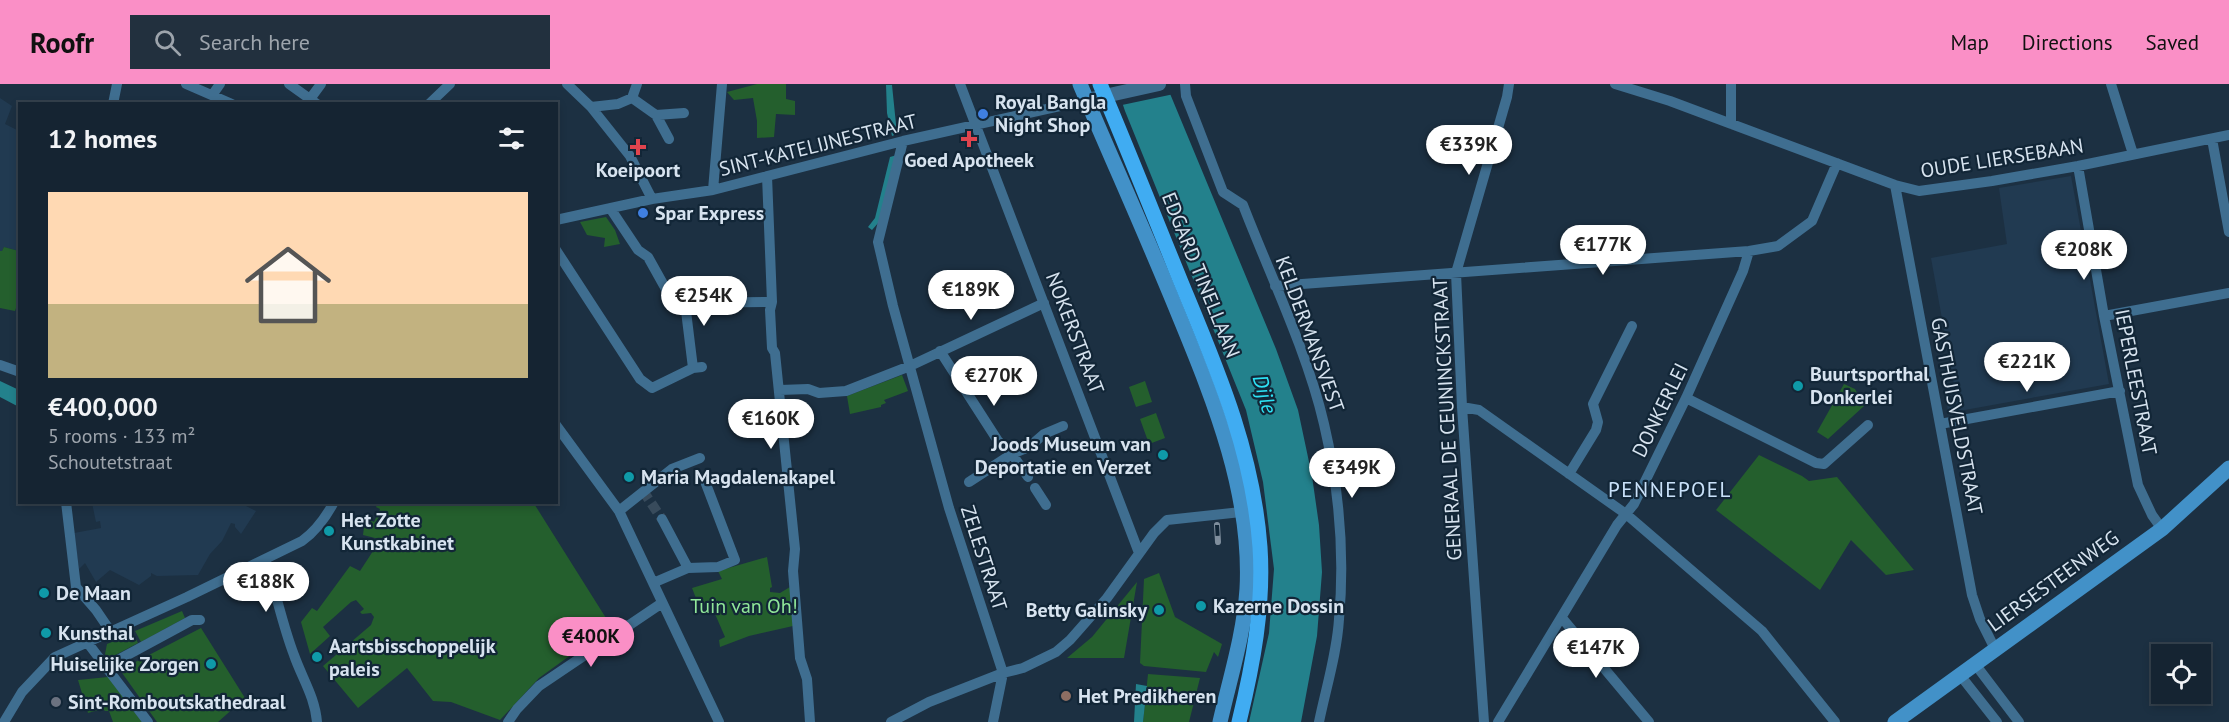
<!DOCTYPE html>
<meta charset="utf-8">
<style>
:root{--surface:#152432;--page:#22303e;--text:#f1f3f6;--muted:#9da4ac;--line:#34414d;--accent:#fa8fc6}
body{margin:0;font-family:"PT Sans",sans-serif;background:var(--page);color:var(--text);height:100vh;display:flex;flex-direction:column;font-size:22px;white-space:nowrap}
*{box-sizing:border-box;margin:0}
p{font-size:20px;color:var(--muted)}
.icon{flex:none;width:33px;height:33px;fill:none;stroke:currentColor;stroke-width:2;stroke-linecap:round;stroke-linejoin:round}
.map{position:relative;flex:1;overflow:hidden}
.drawer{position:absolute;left:18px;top:18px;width:540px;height:402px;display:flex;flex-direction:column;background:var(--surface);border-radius:0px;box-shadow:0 3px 9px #0003,0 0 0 2px var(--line)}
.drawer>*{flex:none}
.tools{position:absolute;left:2151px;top:560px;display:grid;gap:12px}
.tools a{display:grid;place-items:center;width:60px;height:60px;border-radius:0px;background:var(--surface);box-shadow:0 3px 9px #0003,0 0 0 2px var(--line);font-size:30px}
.price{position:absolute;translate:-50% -51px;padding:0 14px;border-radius:21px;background:#fff;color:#222;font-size:20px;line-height:39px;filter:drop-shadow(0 2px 3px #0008)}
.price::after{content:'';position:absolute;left:50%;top:36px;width:18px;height:14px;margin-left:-9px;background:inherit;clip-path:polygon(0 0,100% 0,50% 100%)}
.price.selected{background:var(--accent);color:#111}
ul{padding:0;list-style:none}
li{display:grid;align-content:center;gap:12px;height:318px;padding:0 30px}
li span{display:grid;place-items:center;height:186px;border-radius:0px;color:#555}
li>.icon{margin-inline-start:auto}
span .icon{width:108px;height:108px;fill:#fffc;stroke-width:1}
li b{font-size:26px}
h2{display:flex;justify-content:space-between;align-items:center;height:72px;padding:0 30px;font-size:26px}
header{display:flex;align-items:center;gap:36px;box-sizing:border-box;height:84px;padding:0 30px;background:var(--accent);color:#111}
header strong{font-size:28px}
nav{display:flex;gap:33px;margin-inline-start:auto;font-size:21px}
.search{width:420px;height:54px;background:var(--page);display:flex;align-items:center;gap:15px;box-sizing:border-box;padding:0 21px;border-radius:0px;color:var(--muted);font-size:22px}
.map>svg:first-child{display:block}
.built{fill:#213a51}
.green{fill:#245f2d}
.water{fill:#23818c}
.pier{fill:#1c3042}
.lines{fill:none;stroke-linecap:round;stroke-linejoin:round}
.minor-tunnel{stroke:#384b5c;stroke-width:10;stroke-dasharray:10 5;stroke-linecap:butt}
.minor{stroke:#3f6e90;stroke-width:10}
.tertiary{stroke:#3f6e90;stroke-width:14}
.secondary{stroke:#4291c8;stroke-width:15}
.primary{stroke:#40acf2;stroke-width:15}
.rail-casing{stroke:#7f8e9d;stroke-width:6}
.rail{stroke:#122637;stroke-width:4;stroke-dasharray:11;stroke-linecap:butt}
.shop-dot{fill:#3f7fe0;stroke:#122637;stroke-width:2}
.health-dot{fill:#e0444e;stroke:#122637;stroke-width:2}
.culture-dot{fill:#0f9aa8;stroke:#122637;stroke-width:2}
.education-dot{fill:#8d6e63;stroke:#122637;stroke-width:2}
.worship-dot{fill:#6b7280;stroke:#122637;stroke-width:2}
.labels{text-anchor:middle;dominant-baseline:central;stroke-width:4.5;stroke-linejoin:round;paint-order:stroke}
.poi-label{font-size:20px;font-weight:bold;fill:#d7e3ef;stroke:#122637;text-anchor:start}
.street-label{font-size:20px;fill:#d7e3ef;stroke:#122637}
.park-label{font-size:20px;fill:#91e89a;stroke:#122637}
.water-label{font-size:21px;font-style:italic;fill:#2de2f5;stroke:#122637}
.neighbourhood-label{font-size:21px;letter-spacing:1.5px;fill:#c9e1f9;stroke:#122637}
</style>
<header>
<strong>Roofr</strong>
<div class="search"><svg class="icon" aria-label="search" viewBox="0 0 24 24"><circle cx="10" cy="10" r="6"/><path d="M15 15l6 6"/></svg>Search here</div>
<nav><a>Map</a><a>Directions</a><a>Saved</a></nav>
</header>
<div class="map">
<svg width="2229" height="638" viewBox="0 0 2229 638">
<rect width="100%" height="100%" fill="#1c3042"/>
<path class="built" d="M 0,14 L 12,22 L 5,40 L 19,47 L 19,167 L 4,163 L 2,167 L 0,167 Z
M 2071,92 L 2109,300 L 1948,329 L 1947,320 L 1957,317 L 1931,174 L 2007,160 L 1999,104 Z
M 92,419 L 240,419 L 256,427 L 241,450 L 235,443 L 235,440 L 231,439 L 222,457 L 210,470 L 198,491 L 157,492 L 151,489 L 151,492 L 139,501 L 110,486 L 96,498 L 85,479 L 79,485 L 74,449 L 101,444 L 100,437 L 96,438 Z"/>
<path class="green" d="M 757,0 L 786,0 L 786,15 L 795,17 L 795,31 L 776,30 L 774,53 L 757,54 L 757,37 L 753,14 L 734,16 L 727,8 Z
M 606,133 L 615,146 L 620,160 L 604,163 L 605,154 L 587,151 L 580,138 Z
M 4,163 L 19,167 L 19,222 L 17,221 L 15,227 L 0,224 L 0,167 L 2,167 Z
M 902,291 L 908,307 L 884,316 L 886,319 L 881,321 L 881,323 L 850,330 L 847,312 Z
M 1145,297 L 1152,318 L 1136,323 L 1129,303 Z
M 1844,300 L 1855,305 L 1864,322 L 1828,355 L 1817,348 Z
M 1156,329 L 1165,354 L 1149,360 L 1140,335 Z
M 1759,371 L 1802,392 L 1809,397 L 1837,393 L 1914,486 L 1886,491 L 1851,456 L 1820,506 L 1716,426 Z
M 533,418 L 611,542 L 539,594 L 500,636 L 451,618 L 433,617 L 407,584 L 358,624 L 323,582 L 371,541 L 374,533 L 371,529 L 362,530 L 360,528 L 364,525 L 356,516 L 351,518 L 323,543 L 330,552 L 310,570 L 301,538 L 312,524 L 317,527 L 350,482 L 360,487 L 373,467 L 385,467 L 387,457 L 363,451 L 364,443 L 357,441 L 361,432 L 374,438 L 380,425 L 376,423 L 378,419 Z
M 767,473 L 772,503 L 770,504 L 770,508 L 780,509 L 790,503 L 793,542 L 749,552 L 720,563 L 719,556 L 725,553 L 712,523 L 701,527 L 692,504 L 722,495 L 718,487 Z
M 1159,489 L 1175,533 L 1222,560 L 1218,573 L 1214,568 L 1206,588 L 1144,582 L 1140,579 L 1144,495 Z
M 1137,498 L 1124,574 L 1067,574 L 1092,553 Z
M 182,527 L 185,534 L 141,558 L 135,547 Z
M 201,544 L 245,614 L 218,638 L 157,638 L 120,586 Z
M 133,549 L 138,559 L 108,575 L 105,570 L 107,560 Z
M 1148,590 L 1200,594 L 1189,638 L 1143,638 Z
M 108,593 L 142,638 L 113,638 L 109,627 L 105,627 L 101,623 L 99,626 L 88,629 L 78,596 Z"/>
<path class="water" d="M 1116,0 L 1166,0 L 1276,265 L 1298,326 L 1312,392 L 1319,441 L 1322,488 L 1317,552 L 1301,638 L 1249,638 L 1269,549 L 1274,485 L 1263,398 L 1246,326 L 1125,27 Z
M 886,1 L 892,1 L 897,50 L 892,52 L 887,29 Z
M 897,71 L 879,138 L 872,146 L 868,143 L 875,134 L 890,73 Z
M 0,297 L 19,306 L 19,323 L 0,313 Z
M 1136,600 L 1147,602 L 1143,638 L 1134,638 Z"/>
<path class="pier" d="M 1114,0 L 1169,0 L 1174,10 L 1122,21 Z"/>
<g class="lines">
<path class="minor-tunnel" d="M 643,407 L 662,435"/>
<path class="minor" d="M 186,0 L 232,20
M 289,0 L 317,20
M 567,0 L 591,23 L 630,72 L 652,115
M 960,0 L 1139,469
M 1185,0 L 1186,12 L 1223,108 L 1243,121 C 1270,191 1307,267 1324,340 C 1339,404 1345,469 1339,535 C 1337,569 1326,604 1319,638
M 1615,0 L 1670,17 L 1895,101 L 1919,107 L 1992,97 L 2078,82 L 2229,51
M 1731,0 L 1731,40
M 2111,0 L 2133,70
M 213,10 L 220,0
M 632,14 L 656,31 L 684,29
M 310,15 L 321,0
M 113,20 L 117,0
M 429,20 L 450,0
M 591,23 L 618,20 L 632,14 L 637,0
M 656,31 L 669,55
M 2212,55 L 2229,148
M 903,57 L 878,158 L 893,222 L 949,424 L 1003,589 L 993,638
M 2078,82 L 2104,232 L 2138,401 L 2152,431 L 2162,445
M 767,92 L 772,218 L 770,226 L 772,264 L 775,269 L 795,465 L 793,487 L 800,574 L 807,595 L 810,638
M 1895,101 L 1972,511 L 1980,535 L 1995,565
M 713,106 L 722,0
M 610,124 L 638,166 L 648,173 L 672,216 L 685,219 L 772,218
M 556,136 L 652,115 L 713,106 L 903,57 L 1087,16
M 556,166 L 640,295 L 652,304 L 693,284
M 1275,202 L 1749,167 L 1778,162 L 1812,137 L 1837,79
M 685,219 L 693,284 L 702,283
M 2104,232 L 2229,209
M 940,267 L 998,357 L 1012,370 L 1028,393
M 0,281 L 20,288
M 780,306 L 808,305 L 819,309 L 846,307 L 910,282 L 1044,219
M 1686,314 L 1816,379 L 1824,380 L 1868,341
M 1462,323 L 1479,326 L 1626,430 L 1762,547 L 1835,638
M 1940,340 L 2120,307
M 556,341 L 619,427 L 719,638
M 1569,390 L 1596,346 L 1598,338 L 1593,320 L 1632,242
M 969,398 L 1012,370 L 1029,363 L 1044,350 L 1063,342
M 1035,404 L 1046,421
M 66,418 L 76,503 L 96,526 L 111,548
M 619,427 L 672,385 L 700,374
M 662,435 L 688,484
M 265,476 C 276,507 282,540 294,571 C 302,594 315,613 317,638
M 653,499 L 688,484 L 718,483 L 735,476 L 706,400
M 1562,534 L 1649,638
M 87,558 L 148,638
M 1975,580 L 2019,638
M 105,583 L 192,536 L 200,536
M 1960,591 L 1997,638
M 4,638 L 22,608 L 55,573 L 187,513 L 302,457 C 316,447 326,433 334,418
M 508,638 L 517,625 L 539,602 L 662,519
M 891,638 L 929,618 L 1003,589 L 1023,584 L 1056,568 L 1070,556 L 1107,514 L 1154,449 L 1167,436 L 1241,428 L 1247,424
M 1484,638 L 1462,323 L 1456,189 L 1507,13 L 1509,0
M 1498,638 L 1617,441 L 1634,420 L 1686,314 L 1743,187 L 1749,167"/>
<path class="tertiary" d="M 1087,16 L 1159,0"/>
<path class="secondary" d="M 1080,0 C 1113,78 1148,155 1180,234 C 1215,319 1252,411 1247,505 C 1244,550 1230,594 1220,638
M 1895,638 L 2162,445 L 2229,384"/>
<path class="primary" d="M 1100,0 C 1128,66 1154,132 1181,198 C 1217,285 1253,367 1260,463 C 1264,522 1253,581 1239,638"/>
<defs>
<path id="rail" d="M 1217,441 L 1218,458"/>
</defs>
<use href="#rail" class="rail-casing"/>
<use href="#rail" class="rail"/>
</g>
<g class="shop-dot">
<circle cx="983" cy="30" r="6"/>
<circle cx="643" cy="129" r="6"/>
</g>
<g class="health-dot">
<path d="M966 46h6v6h6v6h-6v6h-6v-6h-6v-6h6z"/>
<path d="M635 54h6v6h6v6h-6v6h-6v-6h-6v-6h6z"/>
</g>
<g class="culture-dot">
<circle cx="1798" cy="302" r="6"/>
<circle cx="1163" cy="371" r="6"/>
<circle cx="629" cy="393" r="6"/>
<circle cx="329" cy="447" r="6"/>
<circle cx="44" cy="509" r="6"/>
<circle cx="1201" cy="522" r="6"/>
<circle cx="1159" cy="526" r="6"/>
<circle cx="46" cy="549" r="6"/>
<circle cx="317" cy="573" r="6"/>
<circle cx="211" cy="580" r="6"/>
</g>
<circle class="education-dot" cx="1066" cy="612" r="6"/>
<circle class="worship-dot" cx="56" cy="618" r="6"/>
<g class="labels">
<g class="poi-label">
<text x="995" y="18">Royal Bangla<tspan x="995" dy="23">Night Shop</tspan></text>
<text x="969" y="76" text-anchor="middle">Goed Apotheek</text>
<text x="638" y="86" text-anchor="middle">Koeipoort</text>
<text x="655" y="129">Spar Express</text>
<text x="1810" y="290">Buurtsporthal<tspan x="1810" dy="23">Donkerlei</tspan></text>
<text x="1151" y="360" text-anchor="end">Joods Museum van<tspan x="1151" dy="23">Deportatie en Verzet</tspan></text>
<text x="641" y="393">Maria Magdalenakapel</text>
<text x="341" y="436">Het Zotte<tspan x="341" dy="23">Kunstkabinet</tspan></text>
<text x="56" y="509">De Maan</text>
<text x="1213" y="522">Kazerne Dossin</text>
<text x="1147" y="526" text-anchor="end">Betty Galinsky</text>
<text x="58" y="549">Kunsthal</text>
<text x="329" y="562">Aartsbisschoppelijk<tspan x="329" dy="23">paleis</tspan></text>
<text x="199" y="580" text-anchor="end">Huiselijke Zorgen</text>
<text x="1078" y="612">Het Predikheren</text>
<text x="68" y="618">Sint-Romboutskathedraal</text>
</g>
<g class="street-label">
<text transform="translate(818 61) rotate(-14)">SINT-KATELIJNESTRAAT</text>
<text transform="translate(2002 74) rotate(-9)">OUDE LIERSEBAAN</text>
<text transform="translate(1201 191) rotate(68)">EDGARD TINELLAAN</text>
<text transform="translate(1075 249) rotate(69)">NOKERSTRAAT</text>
<text transform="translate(1310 250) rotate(70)">KELDERMANSVEST</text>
<text transform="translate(2136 298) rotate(79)">IEPERLEESTRAAT</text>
<text transform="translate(1660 326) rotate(-64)">DONKERLEI</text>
<text transform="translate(1957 332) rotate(79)">GASTHUISVELDSTRAAT</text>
<text transform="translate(1447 335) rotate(-93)">GENERAAL DE CEUNINCKSTRAAT</text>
<text transform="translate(984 474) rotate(72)">ZELESTRAAT</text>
<text transform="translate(2053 497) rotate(-36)">LIERSESTEENWEG</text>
</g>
<g class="park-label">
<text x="744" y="522">Tuin van Oh!</text>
</g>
<g class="water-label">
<text transform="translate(1265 310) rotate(74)">Dijle</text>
</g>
<g class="neighbourhood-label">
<text x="1670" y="405">PENNEPOEL</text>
</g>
</g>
</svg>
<div class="tools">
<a><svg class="icon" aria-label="locate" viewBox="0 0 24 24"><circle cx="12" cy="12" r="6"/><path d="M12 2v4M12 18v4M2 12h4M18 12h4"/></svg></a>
</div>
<b class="price" style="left:1469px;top:92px">€339K</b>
<b class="price" style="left:1603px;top:192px">€177K</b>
<b class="price" style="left:2084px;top:197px">€208K</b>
<b class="price" style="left:971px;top:237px">€189K</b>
<b class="price" style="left:704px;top:243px">€254K</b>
<b class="price" style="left:2027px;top:309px">€221K</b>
<b class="price" style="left:994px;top:323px">€270K</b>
<b class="price" style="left:771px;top:366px">€160K</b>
<b class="price" style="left:1352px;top:415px">€349K</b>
<b class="price" style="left:266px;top:529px">€188K</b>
<b class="price selected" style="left:591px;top:584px">€400K</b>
<b class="price" style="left:1596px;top:595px">€147K</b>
<section class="drawer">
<h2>12 homes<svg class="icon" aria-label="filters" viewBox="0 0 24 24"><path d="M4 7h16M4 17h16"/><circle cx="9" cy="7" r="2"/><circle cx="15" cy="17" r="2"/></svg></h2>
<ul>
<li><span style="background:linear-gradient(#ffd9b3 60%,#c2b280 0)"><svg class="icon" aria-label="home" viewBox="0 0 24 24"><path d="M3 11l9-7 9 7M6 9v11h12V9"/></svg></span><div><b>€400,000</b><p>5 rooms · 133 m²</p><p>Schoutetstraat</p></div></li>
</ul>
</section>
</div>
